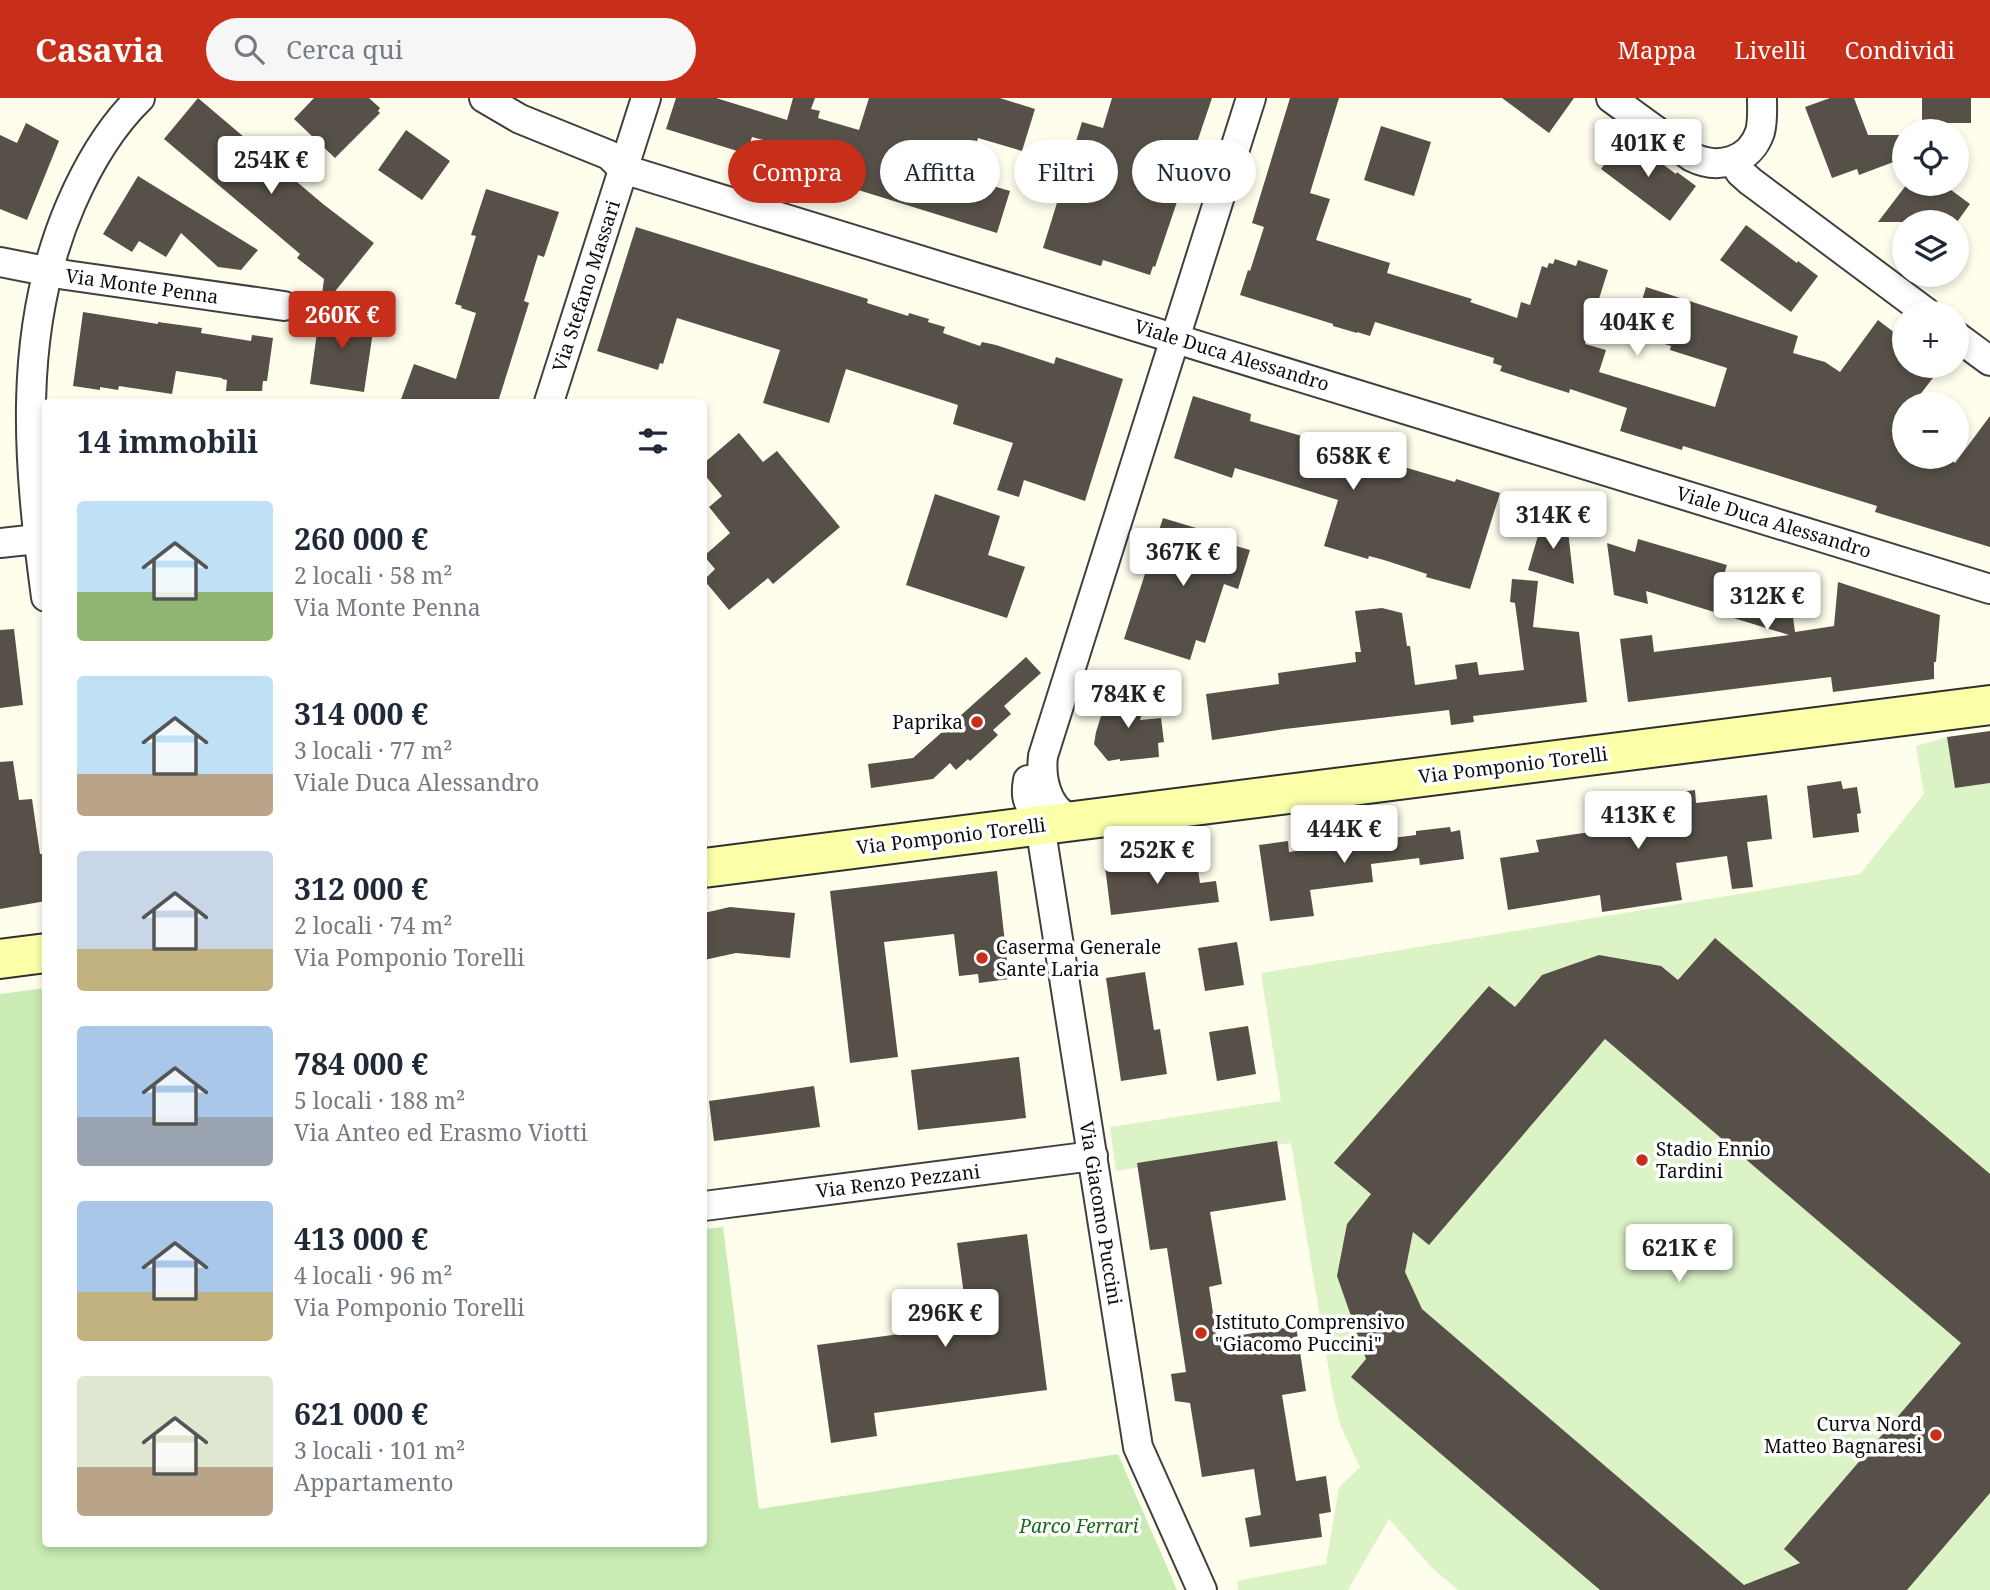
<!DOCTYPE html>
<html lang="it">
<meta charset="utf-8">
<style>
:root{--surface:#fff;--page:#f6f6f7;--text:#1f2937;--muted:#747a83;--accent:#c72f1b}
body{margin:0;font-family:"Noto Serif",serif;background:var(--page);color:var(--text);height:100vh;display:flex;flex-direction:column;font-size:26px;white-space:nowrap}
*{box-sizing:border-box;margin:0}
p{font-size:23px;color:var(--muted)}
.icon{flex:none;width:38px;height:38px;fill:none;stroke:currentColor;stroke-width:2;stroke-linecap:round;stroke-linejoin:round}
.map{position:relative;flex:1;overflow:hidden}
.details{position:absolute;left:42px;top:301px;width:665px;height:1148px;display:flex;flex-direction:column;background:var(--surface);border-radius:7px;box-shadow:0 4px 10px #0003}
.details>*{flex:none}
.guide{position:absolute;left:728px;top:42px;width:665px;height:63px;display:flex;gap:14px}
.tools{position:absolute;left:1892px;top:21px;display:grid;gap:14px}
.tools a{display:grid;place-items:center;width:77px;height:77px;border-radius:50%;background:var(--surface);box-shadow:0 4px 10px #0003;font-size:35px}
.price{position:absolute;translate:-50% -60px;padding:0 16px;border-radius:7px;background:#fff;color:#222;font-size:23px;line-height:46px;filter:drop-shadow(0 2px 4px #0008)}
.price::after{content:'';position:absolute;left:50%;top:42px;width:21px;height:16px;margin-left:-10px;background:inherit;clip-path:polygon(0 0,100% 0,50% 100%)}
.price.on{background:var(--accent);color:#fff}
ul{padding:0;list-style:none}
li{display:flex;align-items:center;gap:21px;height:175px;padding:0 35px}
li span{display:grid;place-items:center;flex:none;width:196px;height:140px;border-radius:7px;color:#555}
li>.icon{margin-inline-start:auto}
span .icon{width:84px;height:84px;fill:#fffc;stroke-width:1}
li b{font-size:30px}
h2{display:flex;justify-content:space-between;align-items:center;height:84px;padding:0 35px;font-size:30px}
.chip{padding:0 24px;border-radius:32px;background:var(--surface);box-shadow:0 4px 10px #0003;font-size:24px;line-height:63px}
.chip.on{background:var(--accent);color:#fff}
header{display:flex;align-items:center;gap:42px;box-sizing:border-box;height:98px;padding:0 35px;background:var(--accent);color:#fff}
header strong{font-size:33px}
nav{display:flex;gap:38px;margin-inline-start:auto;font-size:24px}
.search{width:490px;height:63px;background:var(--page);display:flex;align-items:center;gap:18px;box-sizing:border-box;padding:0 24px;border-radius:38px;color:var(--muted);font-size:26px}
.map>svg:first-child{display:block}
.green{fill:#c8ecb3}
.pitch{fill:#dcf3c6}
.building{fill:#565048;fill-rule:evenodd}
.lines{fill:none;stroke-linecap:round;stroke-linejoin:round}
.minor-casing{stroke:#404040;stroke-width:32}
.secondary-casing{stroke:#2f2f2f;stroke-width:42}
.minor{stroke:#fff;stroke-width:28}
.secondary{stroke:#faffa8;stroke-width:38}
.poi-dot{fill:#c72f1b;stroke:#fff;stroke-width:2.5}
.labels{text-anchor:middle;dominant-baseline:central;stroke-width:7;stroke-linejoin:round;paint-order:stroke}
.street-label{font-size:19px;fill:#0d0d0d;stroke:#fff}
.poi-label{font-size:19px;fill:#0d0d0d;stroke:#fff;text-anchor:start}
.park-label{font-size:19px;font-style:italic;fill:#1c6918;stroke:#fff}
</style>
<header>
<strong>Casavia</strong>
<div class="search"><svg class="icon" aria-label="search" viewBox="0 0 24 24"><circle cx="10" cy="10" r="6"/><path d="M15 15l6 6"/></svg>Cerca qui</div>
<nav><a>Mappa</a><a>Livelli</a><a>Condividi</a></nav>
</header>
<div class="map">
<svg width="1990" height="1492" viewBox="0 0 1990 1492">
<rect width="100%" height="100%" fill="#fffeed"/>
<path class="green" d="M 45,890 L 46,1446 L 704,1446 L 704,1131 L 723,1129 L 759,1411 L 1118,1356 L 1177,1492 L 0,1492 L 0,896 Z"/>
<path class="pitch" d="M 1947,639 L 1956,690 L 1990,685 L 1990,1492 L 1458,1492 L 1431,1469 L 1389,1421 L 1348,1492 L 1238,1492 L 1237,1483 L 1326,1466 L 1339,1389 L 1361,1368 L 1359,1368 L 1340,1326 L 1333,1298 L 1291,1045 L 1116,1073 L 1110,1029 L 1281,1003 L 1261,875 L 1860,776 L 1924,696 L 1916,648 Z"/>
<path class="building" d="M 198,0 L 323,106 L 374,145 L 320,212 L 324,181 L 297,160 L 300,156 L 164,41 Z
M 314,0 L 369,0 L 380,10 L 378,13 L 380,15 L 335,60 L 294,21 Z
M 676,0 L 716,0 L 787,22 L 793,0 L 815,0 L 811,11 L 820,13 L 818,20 L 859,32 L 869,0 L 1000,0 L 1035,11 L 1022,53 L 978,40 L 966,80 L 1010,93 L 997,135 L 842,87 L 847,72 L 802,58 L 803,53 L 752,39 L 747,56 L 666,31 Z
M 1112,0 L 1212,0 L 1155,169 L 1153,168 L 1150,177 L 1103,162 L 1101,168 L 1043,150 L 1082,24 L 1103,30 Z
M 1290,0 L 1339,0 L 1310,95 L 1330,101 L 1316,142 L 1390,165 L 1387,175 L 1472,201 L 1470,204 L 1517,220 L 1521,204 L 1530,207 L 1542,168 L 1547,170 L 1549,165 L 1553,166 L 1555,161 L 1576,168 L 1578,162 L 1608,172 L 1585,246 L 1606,252 L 1599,274 L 1715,309 L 1727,270 L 1670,252 L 1671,248 L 1632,236 L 1646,189 L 1798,238 L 1793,255 L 1825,264 L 1840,274 L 1878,222 L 1904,242 L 1904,268 L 1942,268 L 1913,306 L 1904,306 L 1904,359 L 1947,359 L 1955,365 L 1990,318 L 1990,449 L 1875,414 L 1877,408 L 1683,348 L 1682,352 L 1620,333 L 1627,310 L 1570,291 L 1569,295 L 1500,273 L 1502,268 L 1493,265 L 1494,260 L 1375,224 L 1370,238 L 1357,234 L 1357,235 L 1333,228 L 1333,226 L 1240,197 L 1248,172 L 1250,173 L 1264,129 L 1252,125 Z
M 1502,0 L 1574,0 L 1549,35 Z
M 1830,0 L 1854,0 L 1868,37 L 1904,37 L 1904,60 L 1859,77 L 1857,71 L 1832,80 L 1805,9 Z
M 1922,0 L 1971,0 L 1971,25 L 1922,25 Z
M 26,25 L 59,43 L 27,122 L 0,111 L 0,37 L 17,45 Z
M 1381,28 L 1431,44 L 1414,98 L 1364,82 Z
M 406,32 L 450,63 L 422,102 L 378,72 Z
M 1625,38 L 1676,76 L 1677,74 L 1696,88 L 1670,123 L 1601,71 Z
M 138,78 L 258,152 L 241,172 L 218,169 L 181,135 L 166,159 L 139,143 L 132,154 L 103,136 Z
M 1907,86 L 1943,86 L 1970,106 L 1957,124 L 1878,124 Z
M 486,91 L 559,114 L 544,159 L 538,157 L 524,203 L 529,205 L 498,304 L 400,304 L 414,266 L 456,281 L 476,215 L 461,210 L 462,208 L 455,206 L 476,138 L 471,137 Z
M 1746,127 L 1797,165 L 1798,163 L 1818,178 L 1791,214 L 1720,162 Z
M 636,129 L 868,201 L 867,205 L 908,218 L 909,215 L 929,221 L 928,224 L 945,229 L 943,235 L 980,248 L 982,244 L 996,247 L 1054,266 L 1056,259 L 1123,281 L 1085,403 L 1024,382 L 1019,399 L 997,392 L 1013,345 L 953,326 L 958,307 L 846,271 L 829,325 L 763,305 L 780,252 L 677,220 L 663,266 L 660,265 L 658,272 L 597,253 Z
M 320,212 L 375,220 L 364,294 L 310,286 Z
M 83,214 L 158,226 L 158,224 L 202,230 L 201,235 L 251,243 L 252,237 L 273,240 L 267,283 L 263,283 L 262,293 L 226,293 L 227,282 L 222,281 L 222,280 L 176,273 L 172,296 L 119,288 L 118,292 L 100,289 L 100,292 L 73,288 Z
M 1193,298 L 1251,316 L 1250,323 L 1353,353 L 1354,350 L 1398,363 L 1397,367 L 1455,384 L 1456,381 L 1500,395 L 1470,491 L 1426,479 L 1427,476 L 1384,462 L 1369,458 L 1368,461 L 1324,448 L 1338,402 L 1235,370 L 1232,380 L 1174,360 Z
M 739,335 L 763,364 L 777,353 L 840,429 L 773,486 L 768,480 L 729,512 L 704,482 L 715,471 L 704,458 L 730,435 L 709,409 L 722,398 L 704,376 L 704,365 Z
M 935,396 L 1000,418 L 988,457 L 1025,469 L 1007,520 L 906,487 Z
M 1544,417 L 1567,424 L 1574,486 L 1528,472 Z
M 1163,420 L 1216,436 L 1215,442 L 1250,452 L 1238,491 L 1224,486 L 1205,545 L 1196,542 L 1190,562 L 1124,541 Z
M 1638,441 L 1727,467 L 1722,483 L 1770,477 L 1771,484 L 1788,482 L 1795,534 L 1834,528 L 1838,484 L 1940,517 L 1936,564 L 1934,564 L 1934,581 L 1833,594 L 1831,579 L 1628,604 L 1620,541 L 1652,537 L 1654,554 L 1789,537 L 1646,493 L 1648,506 L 1614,497 L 1607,445 L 1635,454 Z
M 1512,481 L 1538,483 L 1533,529 L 1579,534 L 1587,604 L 1473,618 L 1474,624 L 1451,627 L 1449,612 L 1285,631 L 1212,642 L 1206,596 L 1279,586 L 1278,575 L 1356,564 L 1355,554 L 1361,554 L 1355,513 L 1382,510 L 1402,515 L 1407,548 L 1410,548 L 1415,587 L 1457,581 L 1455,567 L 1477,564 L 1479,577 L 1524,572 L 1515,505 L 1510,504 Z
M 14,531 L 23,607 L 0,610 L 0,532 Z
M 1026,559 L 1041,575 L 1004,608 L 1011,616 L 993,632 L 998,637 L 970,663 L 968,661 L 956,672 L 950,665 L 933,681 L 871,690 L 868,666 L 913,660 Z
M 1123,595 L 1146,602 L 1140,622 L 1161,620 L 1164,644 L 1158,645 L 1159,659 L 1120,663 L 1120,661 L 1108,663 L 1094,646 L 1096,634 L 1108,596 L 1121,600 Z
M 1990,633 L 1990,685 L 1955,690 L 1947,639 Z
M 13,663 L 19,702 L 32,701 L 40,756 L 42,756 L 46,784 L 46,803 L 0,811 L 0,664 Z
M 1841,683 L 1843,691 L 1857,689 L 1861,715 L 1857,716 L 1859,734 L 1813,740 L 1807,688 Z
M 1695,692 L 1696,705 L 1767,697 L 1772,741 L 1747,744 L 1753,789 L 1732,791 L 1727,758 L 1676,765 L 1682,802 L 1602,814 L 1600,797 L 1508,812 L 1500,760 L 1539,754 L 1536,742 L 1590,734 L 1585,702 L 1632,696 L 1632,700 Z
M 1450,729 L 1451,734 L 1460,732 L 1464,761 L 1420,767 L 1419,760 L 1371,766 L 1373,784 L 1310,792 L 1314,818 L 1270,823 L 1259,747 L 1288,743 L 1289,754 L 1340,747 L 1339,736 L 1367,732 L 1369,743 L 1416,737 L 1416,733 Z
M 1196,759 L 1200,785 L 1216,783 L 1219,804 L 1111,817 L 1105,768 Z
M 997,773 L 1009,881 L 979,885 L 978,876 L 959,878 L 954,836 L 884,844 L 898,959 L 850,965 L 830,793 Z
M 730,809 L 795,815 L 790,860 L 736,855 L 704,862 L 704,815 Z
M 1715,840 L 1990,1076 L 1990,1395 L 1907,1492 L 1600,1492 L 1351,1279 L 1366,1261 L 1337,1178 L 1347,1126 L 1371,1096 L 1334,1065 L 1489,888 L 1515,909 L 1542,877 L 1599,857 L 1661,868 L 1678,882 ZM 1605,941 L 1961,1245 L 1784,1451 L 1800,1465 L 1744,1487 L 1422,1211 L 1405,1174 L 1413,1134 L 1429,1147 Z
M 1237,844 L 1244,887 L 1205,893 L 1198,850 Z
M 1145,874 L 1154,932 L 1160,931 L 1167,976 L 1121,983 L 1106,880 Z
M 1248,928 L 1256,976 L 1217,983 L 1209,934 Z
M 1019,959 L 1026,1020 L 918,1032 L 911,972 Z
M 814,988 L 820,1029 L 714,1043 L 709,1003 Z
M 1277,1043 L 1286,1102 L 1210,1114 L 1222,1186 L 1209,1189 L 1217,1241 L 1296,1228 L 1306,1293 L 1282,1297 L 1296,1383 L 1326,1378 L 1331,1414 L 1319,1416 L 1322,1439 L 1250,1449 L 1245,1420 L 1261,1417 L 1254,1371 L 1202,1379 L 1190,1305 L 1175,1303 L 1171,1276 L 1186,1274 L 1167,1150 L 1150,1152 L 1137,1065 Z
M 1027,1136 L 1047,1292 L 874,1315 L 877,1338 L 831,1345 L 817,1247 L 968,1227 L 957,1145 Z"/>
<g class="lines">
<defs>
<path id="minor" d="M 484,0 L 520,21 L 609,57 L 623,71 L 1990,491
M 1611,0 L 1692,59 C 1718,72 1750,64 1760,34 C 1763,23 1762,11 1762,0
M 1733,63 L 1740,74 L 1750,83 L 1927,215
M 0,164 L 66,177 L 284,208
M 1956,238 L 1990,263
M 549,304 L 646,0
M 0,445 L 46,440
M 46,499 C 28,366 16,233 71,106 C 88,67 109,30 140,0
M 1028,682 C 1023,709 1035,707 1040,727 L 1138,1349 L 1202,1492
M 1082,722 C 1050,722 1040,685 1043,658 L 1251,0
M 704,1108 L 1093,1058"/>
<path id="secondary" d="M 704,770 L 1990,607
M 0,861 L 46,855"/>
</defs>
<use href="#minor" class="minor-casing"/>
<use href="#secondary" class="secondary-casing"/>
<use href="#minor" class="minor"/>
<use href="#secondary" class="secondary"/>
</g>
<g class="poi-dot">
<circle cx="977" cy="624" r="7"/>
<circle cx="982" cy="860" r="7"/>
<circle cx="1642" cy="1062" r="7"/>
<circle cx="1201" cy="1235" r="7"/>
<circle cx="1936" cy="1337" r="7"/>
</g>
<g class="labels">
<g class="street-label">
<text transform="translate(142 188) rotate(8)">Via Monte Penna</text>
<text transform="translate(586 188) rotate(-72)">Via Stefano Massari</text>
<text transform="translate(1232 257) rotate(17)">Viale Duca Alessandro</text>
<text transform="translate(1774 424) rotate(17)">Viale Duca Alessandro</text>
<text transform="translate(1513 667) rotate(-7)">Via Pomponio Torelli</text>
<text transform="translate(951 738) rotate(-7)">Via Pomponio Torelli</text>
<text transform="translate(898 1083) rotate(-7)">Via Renzo Pezzani</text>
<text transform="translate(1101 1115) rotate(81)">Via Giacomo Puccini</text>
</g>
<g class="poi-label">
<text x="963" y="624" text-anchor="end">Paprika</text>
<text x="996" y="849">Caserma Generale<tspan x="996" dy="22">Sante Laria</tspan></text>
<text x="1656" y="1051">Stadio Ennio<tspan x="1656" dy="22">Tardini</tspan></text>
<text x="1215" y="1224">Istituto Comprensivo<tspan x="1215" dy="22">"Giacomo Puccini"</tspan></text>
<text x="1922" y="1326" text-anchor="end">Curva Nord<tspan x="1922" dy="22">Matteo Bagnaresi</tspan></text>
</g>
<g class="park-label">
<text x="1079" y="1428">Parco Ferrari</text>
</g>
</g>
</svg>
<div class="tools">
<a><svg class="icon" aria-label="locate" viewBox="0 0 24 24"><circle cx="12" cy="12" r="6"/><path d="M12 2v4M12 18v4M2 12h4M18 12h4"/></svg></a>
<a><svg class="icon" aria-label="layers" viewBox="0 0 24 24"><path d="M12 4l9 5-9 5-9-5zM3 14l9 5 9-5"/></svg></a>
<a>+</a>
<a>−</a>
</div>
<b class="price" style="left:1648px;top:81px">401K €</b>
<b class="price" style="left:271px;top:98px">254K €</b>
<b class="price on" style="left:342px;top:253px">260K €</b>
<b class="price" style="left:1637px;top:260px">404K €</b>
<b class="price" style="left:1353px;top:394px">658K €</b>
<b class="price" style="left:1553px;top:453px">314K €</b>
<b class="price" style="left:1183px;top:490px">367K €</b>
<b class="price" style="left:1767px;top:534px">312K €</b>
<b class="price" style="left:1128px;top:632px">784K €</b>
<b class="price" style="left:1638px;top:753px">413K €</b>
<b class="price" style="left:1344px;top:767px">444K €</b>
<b class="price" style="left:1157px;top:788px">252K €</b>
<b class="price" style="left:1679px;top:1186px">621K €</b>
<b class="price" style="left:945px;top:1251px">296K €</b>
<div class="guide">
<a class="chip on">Compra</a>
<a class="chip">Affitta</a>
<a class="chip">Filtri</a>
<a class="chip">Nuovo</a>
</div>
<section class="details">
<h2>14 immobili<svg class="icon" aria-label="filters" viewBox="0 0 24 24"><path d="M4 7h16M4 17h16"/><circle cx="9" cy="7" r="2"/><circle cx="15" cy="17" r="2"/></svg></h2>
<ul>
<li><span style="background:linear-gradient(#bfe0f5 65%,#8fb573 0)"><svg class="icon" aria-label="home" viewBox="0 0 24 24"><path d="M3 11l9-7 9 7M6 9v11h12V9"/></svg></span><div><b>260 000 €</b><p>2 locali · 58 m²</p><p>Via Monte Penna</p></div></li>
<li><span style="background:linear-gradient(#bfe0f5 70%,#b9a48a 0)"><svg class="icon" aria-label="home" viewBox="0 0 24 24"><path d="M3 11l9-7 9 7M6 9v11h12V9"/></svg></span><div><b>314 000 €</b><p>3 locali · 77 m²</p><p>Viale Duca Alessandro</p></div></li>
<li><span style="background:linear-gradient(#c9d6e8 70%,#c2b280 0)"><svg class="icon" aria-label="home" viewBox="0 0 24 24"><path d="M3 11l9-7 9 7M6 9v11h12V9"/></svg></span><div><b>312 000 €</b><p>2 locali · 74 m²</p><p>Via Pomponio Torelli</p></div></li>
<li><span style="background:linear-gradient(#a9c7e8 65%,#9aa5b1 0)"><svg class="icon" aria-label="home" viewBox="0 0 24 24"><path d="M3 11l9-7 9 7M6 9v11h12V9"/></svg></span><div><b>784 000 €</b><p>5 locali · 188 m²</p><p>Via Anteo ed Erasmo Viotti</p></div></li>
<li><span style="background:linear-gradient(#a9c7e8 65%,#c2b280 0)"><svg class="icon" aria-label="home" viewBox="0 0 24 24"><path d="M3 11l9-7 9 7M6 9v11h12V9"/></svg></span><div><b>413 000 €</b><p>4 locali · 96 m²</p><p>Via Pomponio Torelli</p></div></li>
<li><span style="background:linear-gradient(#dfe7d0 65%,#b9a48a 0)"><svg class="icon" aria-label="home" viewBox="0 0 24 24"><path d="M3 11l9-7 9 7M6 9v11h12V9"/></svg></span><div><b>621 000 €</b><p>3 locali · 101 m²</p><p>Appartamento</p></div></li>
</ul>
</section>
</div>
